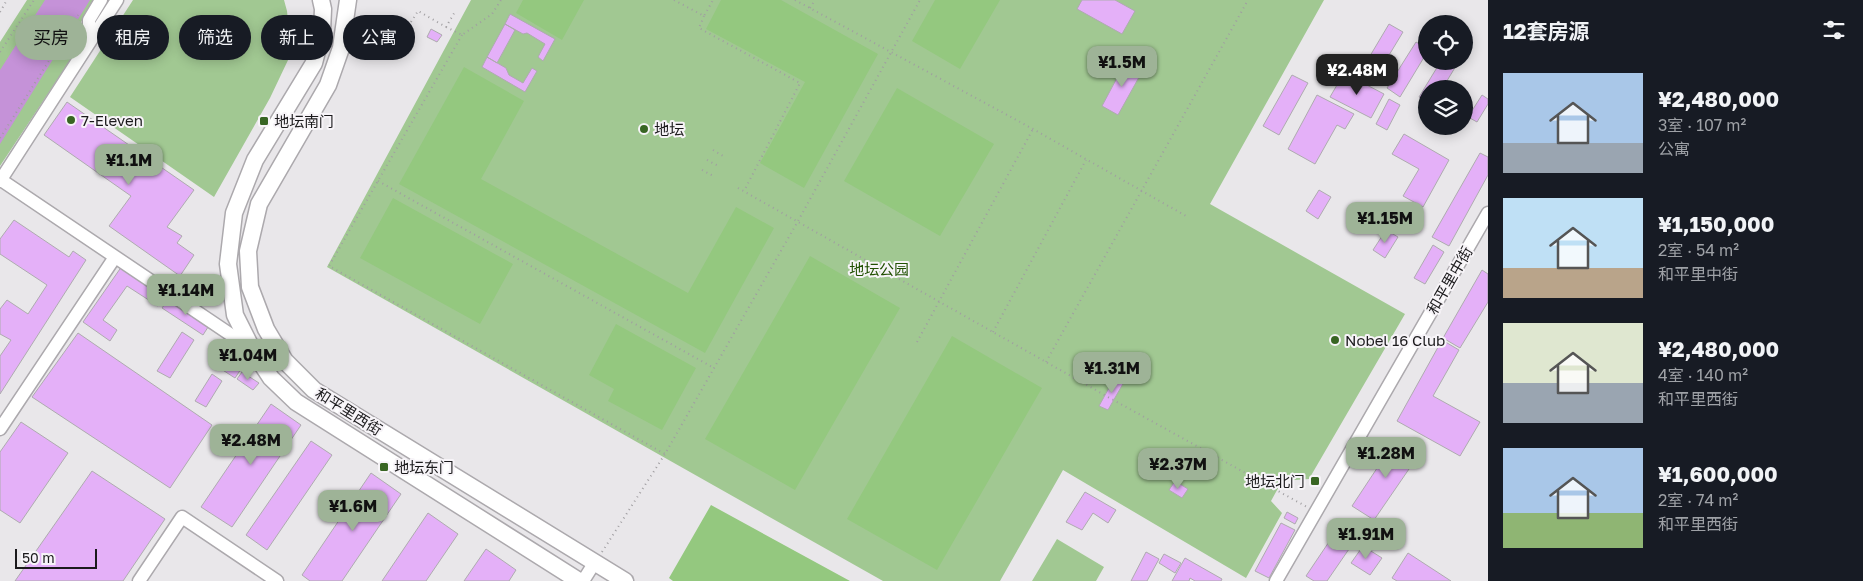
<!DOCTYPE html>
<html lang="zh">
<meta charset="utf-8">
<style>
:root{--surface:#171b24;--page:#242831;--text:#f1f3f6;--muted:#9ea1a6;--accent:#9eb397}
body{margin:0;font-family:"Golos Text","Noto Sans SC",sans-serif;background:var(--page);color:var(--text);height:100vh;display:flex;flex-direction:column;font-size:19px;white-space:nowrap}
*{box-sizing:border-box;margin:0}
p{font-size:16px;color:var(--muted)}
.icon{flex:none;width:28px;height:28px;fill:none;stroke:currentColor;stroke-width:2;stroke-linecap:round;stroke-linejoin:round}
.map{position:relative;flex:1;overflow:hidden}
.panel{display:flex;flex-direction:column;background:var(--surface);width:375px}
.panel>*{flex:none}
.banner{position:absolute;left:15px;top:15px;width:475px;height:45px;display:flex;gap:10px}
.tools{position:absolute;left:1418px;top:15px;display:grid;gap:10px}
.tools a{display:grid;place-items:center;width:55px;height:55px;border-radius:50%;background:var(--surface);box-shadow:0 2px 12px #0003;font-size:25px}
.scale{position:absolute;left:15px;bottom:12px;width:82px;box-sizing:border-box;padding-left:5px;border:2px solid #1b1a1c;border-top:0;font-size:14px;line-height:18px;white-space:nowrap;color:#1b1a1c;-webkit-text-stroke:4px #f7f4f8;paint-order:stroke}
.price{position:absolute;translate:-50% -42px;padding:0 11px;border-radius:10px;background:var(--accent);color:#111;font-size:16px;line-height:32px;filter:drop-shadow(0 1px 2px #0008)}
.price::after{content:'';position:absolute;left:50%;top:30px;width:15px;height:11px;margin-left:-8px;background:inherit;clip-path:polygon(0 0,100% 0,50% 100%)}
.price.on{background:#222;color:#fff}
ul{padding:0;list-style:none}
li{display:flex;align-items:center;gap:15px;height:125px;padding:0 15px}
li span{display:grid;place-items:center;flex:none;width:140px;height:100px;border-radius:0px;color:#555}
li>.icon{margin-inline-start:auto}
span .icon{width:60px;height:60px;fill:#fffc;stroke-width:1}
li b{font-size:21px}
h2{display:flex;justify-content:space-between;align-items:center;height:60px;padding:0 15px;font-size:21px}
.pill{padding:0 18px;border-radius:22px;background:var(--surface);box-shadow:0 2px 12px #0003;font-size:18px;line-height:45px}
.pill.on{background:var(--accent);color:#111}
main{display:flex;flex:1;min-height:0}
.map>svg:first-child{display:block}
.green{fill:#a1c892}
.forest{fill:#94c87f}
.water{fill:#c592d8}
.building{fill:#e4b0f8;stroke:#aeabaf}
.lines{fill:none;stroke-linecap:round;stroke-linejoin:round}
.minor-casing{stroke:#aca9ad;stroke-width:15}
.major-casing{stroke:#aca9ad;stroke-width:19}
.path{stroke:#a09ea1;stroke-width:2;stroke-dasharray:1 4;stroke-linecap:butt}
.minor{stroke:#fff;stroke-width:12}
.major{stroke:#fff;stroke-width:16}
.poi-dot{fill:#386523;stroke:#f7f4f8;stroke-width:2}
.labels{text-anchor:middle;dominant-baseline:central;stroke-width:4;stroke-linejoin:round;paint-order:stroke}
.poi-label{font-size:15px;fill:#1b1a1c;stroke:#f7f4f8;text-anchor:start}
.park-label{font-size:15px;fill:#215002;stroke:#f7f4f8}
.street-label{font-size:15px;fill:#1b1a1c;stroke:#f7f4f8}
</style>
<main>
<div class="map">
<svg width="1488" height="581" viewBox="0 0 1488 581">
<rect width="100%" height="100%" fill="#e9e7ea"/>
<path class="green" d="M 27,0 L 95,0 L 81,22 L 75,53 L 0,166 L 0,42 Z
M 133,0 L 284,0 L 287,11 L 289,30 L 289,58 L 270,98 L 214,197 L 70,97 Z
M 471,0 L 1324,0 L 1210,204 L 1405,314 L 1309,479 L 1282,481 L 1271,501 L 1282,513 L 1246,578 L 1063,470 L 1000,581 L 883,581 L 327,267 Z
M 1057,539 L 1104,567 L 1096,581 L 1032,581 Z"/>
<path class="forest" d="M 523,0 L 584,0 L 562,40 L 516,13 Z
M 721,0 L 781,0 L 878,54 L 804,188 L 760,163 L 805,82 L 706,29 Z
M 935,0 L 1000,0 L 960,69 L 912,41 Z
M 464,67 L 524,101 L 481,179 L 688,293 L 736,207 L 774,228 L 705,353 L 399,184 Z
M 897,88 L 994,144 L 940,236 L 844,181 Z
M 393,198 L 513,264 L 480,324 L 360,258 Z
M 810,256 L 900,308 L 795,490 L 705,439 Z
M 616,324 L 696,368 L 662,430 L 608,401 L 614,389 L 589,375 Z
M 952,336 L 1042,388 L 937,570 L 847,519 Z
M 711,505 L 850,581 L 673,581 L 669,578 Z"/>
<path class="water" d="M 45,0 L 90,0 L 0,144 L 0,70 Z"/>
<path class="building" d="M 1082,0 L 1115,0 L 1135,11 L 1122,34 L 1077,9 Z
M 510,14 L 555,39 L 543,61 L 538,57 L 545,44 L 527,33 L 523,34 L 505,24 Z
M 505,24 L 515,30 L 497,63 L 487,57 Z
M 1389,24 L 1403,32 L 1374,80 L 1361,71 Z
M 431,29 L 442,35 L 437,42 L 427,37 Z
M 1416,42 L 1426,48 L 1426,54 L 1400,97 L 1387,88 Z
M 487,57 L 506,68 L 509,75 L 523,83 L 532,68 L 537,71 L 525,92 L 482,67 Z
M 1126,61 L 1143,70 L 1118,115 L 1102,106 Z
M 1441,61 L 1459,61 L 1442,89 L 1426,89 L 1426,102 L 1419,97 Z
M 1344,73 L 1384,94 L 1371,118 L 1330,97 Z
M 1292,75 L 1308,83 L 1279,135 L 1263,126 Z
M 1317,95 L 1354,114 L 1345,129 L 1337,125 L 1315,164 L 1288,149 Z
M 1482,95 L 1488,99 L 1488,104 L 1477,122 L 1468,117 Z
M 1389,99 L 1400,105 L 1387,130 L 1376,124 Z
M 67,102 L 194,190 L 167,227 L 182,236 L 177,243 L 194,255 L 180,276 L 109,226 L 131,196 L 44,135 Z
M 1404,134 L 1449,160 L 1423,207 L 1403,196 L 1419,169 L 1392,154 Z
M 1480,153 L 1488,157 L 1488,175 L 1449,246 L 1432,237 Z
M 1319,190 L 1331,197 L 1318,219 L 1306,211 Z
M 14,220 L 69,257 L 73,251 L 86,260 L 0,394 L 0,356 L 11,340 L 0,334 L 0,309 L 7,300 L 28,314 L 47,285 L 0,254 L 0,239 Z
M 1386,230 L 1398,237 L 1385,258 L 1373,250 Z
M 1433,245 L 1444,252 L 1425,284 L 1414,278 Z
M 122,266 L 166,294 L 158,306 L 127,286 L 103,320 L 117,330 L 110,341 L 83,322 Z
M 1482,270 L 1488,274 L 1488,302 L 1460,348 L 1443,338 Z
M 170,297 L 210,324 L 203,335 L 162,308 Z
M 182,332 L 194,340 L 170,378 L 157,371 Z
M 78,333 L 212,425 L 170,488 L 32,397 Z
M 1442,340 L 1459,350 L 1433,396 L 1480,422 L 1460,456 L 1397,421 Z
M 229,352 L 245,363 L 235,378 L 218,367 Z
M 242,372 L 259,383 L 253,390 L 237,379 Z
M 212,374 L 222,381 L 206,407 L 195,401 Z
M 1115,377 L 1124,382 L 1108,410 L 1099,406 Z
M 271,404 L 301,425 L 232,527 L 201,507 Z
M 21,422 L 68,453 L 20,523 L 0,510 L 0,452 Z
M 1397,438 L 1420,453 L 1374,520 L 1352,506 Z
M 311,441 L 332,455 L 267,550 L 246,535 Z
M 92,471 L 165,519 L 123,581 L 15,581 Z
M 371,473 L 401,494 L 342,581 L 310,581 L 302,575 Z
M 1175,481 L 1188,489 L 1182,498 L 1169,490 Z
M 1085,492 L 1116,510 L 1108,523 L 1093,513 L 1082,530 L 1066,522 Z
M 1287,512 L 1298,518 L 1295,524 L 1284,518 Z
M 428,513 L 458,534 L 426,581 L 382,581 Z
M 1281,523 L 1295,530 L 1269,578 L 1255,571 Z
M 1341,524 L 1358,536 L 1327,581 L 1314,581 L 1306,576 Z
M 1363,546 L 1382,558 L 1370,575 L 1351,563 Z
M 486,549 L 516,570 L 509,581 L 464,581 Z
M 1146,552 L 1159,559 L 1147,581 L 1131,581 Z
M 1408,553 L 1451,581 L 1397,581 L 1392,578 Z
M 1164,554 L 1181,563 L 1175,573 L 1159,563 Z
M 1185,558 L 1222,579 L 1221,581 L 1195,581 L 1190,578 L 1189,581 L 1172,581 Z"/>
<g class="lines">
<defs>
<path id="minor" d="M 89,42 L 89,20 L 101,0
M 1,180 L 252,349
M 0,181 L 117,0
M 0,429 L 115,257
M 139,581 L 182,517 L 277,581
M 583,581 L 595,562
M 1276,581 L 1488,213"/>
<path id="major" d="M 321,0 L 323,9 L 322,32 L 314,63 L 255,160 L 234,213 L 228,264 L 235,315 L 252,349 L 271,378 L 296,402 L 579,581
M 348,0 L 341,48 L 328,85 L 259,204 L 248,251 L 250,287 L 266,329 L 285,361 L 314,390 L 625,581"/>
</defs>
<use href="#minor" class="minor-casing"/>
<use href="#major" class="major-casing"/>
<path class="path" d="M 674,0 L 704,16 L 713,0
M 795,0 L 1033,129 L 1186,216
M 810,8 L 815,0
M 0,12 L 7,0
M 704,16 L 699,28 L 800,83 L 744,191
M 411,22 L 418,11 L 446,27 L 456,10
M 446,27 L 462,35 L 492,14 L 501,0
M 462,35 L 329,266 L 665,454
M 0,52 L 34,0
M 0,138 L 78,15
M 713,150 L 725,157
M 707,160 L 720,167
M 702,170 L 715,177
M 378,181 L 714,368
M 738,188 L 1108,397 L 1307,507
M 993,332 L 1086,160
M 917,342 L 1033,129
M 1046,362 L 1248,0
M 602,552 L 665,454 L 798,221 L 920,0"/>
<use href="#minor" class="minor"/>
<use href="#major" class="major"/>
</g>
<g class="poi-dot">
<circle cx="71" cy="120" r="5"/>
<rect x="259" y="116" width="10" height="10" rx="2.5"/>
<circle cx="644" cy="129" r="5"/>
<circle cx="1335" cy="340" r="5"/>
<rect x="379" y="462" width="10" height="10" rx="2.5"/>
<rect x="1310" y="476" width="10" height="10" rx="2.5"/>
</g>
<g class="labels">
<g class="poi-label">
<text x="81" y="120">7-Eleven</text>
<text x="274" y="121">地坛南门</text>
<text x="654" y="129">地坛</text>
<text x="1345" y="340">Nobel 16 Club</text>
<text x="394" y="467">地坛东门</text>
<text x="1305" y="481" text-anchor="end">地坛北门</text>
</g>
<g class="park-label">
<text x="879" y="269">地坛公园</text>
</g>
<g class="street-label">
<text transform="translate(1449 280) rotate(-60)">和平里中街</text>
<text transform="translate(349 411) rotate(32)">和平里西街</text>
</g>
</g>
</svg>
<div class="tools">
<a><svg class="icon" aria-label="locate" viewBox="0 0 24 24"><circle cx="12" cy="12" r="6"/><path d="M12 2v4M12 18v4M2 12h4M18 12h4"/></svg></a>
<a><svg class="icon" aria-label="layers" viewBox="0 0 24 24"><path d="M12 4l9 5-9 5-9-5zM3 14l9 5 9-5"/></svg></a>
</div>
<div class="scale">50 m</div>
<b class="price" style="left:1122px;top:88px">¥1.5M</b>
<b class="price on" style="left:1357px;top:96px">¥2.48M</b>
<b class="price" style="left:129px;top:186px">¥1.1M</b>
<b class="price" style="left:1385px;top:244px">¥1.15M</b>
<b class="price" style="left:186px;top:316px">¥1.14M</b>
<b class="price" style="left:248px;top:381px">¥1.04M</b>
<b class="price" style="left:1112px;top:394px">¥1.31M</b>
<b class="price" style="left:251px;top:466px">¥2.48M</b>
<b class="price" style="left:1386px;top:479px">¥1.28M</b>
<b class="price" style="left:1178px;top:490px">¥2.37M</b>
<b class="price" style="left:353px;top:532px">¥1.6M</b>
<b class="price" style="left:1366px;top:560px">¥1.91M</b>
<div class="banner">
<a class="pill on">买房</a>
<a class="pill">租房</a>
<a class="pill">筛选</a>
<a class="pill">新上</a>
<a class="pill">公寓</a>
</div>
</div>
<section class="panel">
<h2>12套房源<svg class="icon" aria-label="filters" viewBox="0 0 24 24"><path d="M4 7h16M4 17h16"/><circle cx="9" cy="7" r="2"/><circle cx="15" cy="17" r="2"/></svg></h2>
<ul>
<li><span style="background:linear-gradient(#a9c7e8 70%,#9aa5b1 0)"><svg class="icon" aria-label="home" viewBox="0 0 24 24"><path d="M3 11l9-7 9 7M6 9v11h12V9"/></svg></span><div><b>¥2,480,000</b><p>3室 · 107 m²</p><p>公寓</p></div></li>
<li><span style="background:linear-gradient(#bfe0f5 70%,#b9a48a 0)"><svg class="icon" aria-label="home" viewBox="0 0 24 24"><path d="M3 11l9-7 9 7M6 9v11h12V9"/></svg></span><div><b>¥1,150,000</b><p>2室 · 54 m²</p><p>和平里中街</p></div></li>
<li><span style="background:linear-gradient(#dfe7d0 60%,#9aa5b1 0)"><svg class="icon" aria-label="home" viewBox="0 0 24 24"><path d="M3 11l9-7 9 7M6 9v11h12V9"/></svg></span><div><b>¥2,480,000</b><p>4室 · 140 m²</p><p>和平里西街</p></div></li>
<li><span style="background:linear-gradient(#a9c7e8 65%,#8fb573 0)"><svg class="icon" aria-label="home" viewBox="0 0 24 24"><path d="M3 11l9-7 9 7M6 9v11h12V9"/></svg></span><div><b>¥1,600,000</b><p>2室 · 74 m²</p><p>和平里西街</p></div></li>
</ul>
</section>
</main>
